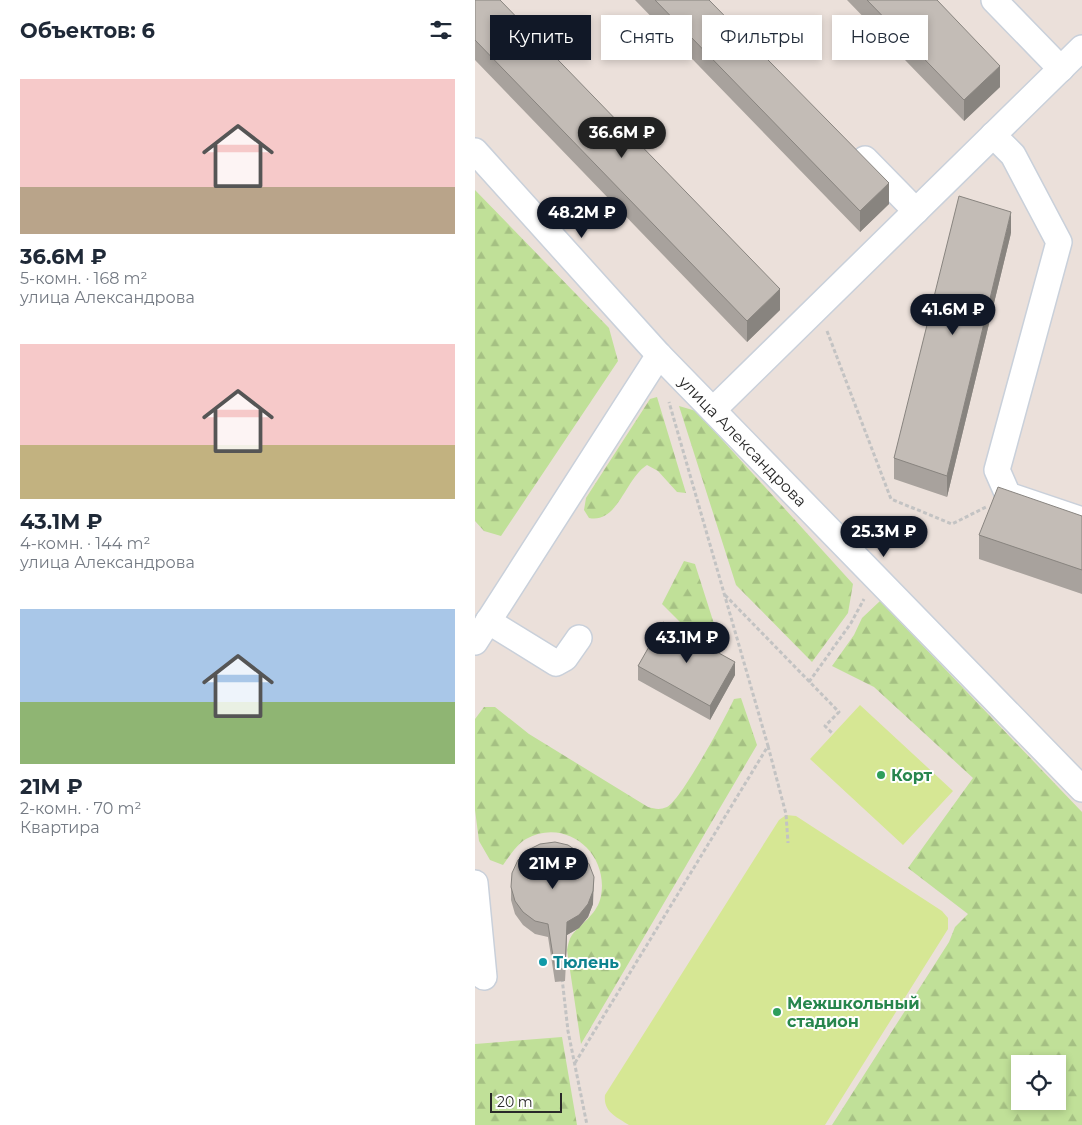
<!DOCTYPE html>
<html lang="ru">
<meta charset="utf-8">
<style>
:root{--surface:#fff;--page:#f2f2f3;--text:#1f2937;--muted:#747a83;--accent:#111827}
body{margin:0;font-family:Montserrat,sans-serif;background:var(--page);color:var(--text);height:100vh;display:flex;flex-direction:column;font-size:19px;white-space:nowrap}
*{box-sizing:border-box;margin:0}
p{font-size:16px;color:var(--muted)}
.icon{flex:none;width:28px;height:28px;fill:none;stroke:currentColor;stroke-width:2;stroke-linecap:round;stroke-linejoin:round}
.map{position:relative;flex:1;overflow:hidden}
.details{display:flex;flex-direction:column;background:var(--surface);width:475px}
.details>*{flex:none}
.banner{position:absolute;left:15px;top:15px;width:475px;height:45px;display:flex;gap:10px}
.controls{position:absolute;left:536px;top:1055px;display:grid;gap:10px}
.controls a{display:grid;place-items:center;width:55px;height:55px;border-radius:0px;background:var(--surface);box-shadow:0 2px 8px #0003;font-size:25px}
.scale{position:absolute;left:15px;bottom:12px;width:72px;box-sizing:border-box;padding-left:5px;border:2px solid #292929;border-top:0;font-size:14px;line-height:18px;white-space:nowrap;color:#292929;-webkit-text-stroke:4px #fff;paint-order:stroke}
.price{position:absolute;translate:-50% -42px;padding:0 11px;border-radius:18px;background:var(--accent);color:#fff;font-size:16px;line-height:32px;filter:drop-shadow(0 1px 2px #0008)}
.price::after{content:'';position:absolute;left:50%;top:30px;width:15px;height:11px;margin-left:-8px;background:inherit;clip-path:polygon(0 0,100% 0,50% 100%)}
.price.on{background:#222;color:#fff}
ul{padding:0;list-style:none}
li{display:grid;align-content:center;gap:10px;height:265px;padding:0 20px}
li span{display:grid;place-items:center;height:155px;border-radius:0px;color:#555}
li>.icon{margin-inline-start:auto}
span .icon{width:90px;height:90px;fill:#fffc;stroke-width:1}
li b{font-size:21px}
h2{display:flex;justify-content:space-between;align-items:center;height:60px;padding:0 20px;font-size:21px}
.tag{padding:0 18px;border-radius:0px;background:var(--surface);box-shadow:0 2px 8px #0003;font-size:18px;line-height:45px}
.tag.on{background:var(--accent);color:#fff}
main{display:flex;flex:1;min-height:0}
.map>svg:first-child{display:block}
.forest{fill:url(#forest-firs);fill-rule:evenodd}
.pitch{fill:#d6e794}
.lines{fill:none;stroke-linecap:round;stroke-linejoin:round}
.minor-casing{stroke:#c9d0da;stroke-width:28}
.path{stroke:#c3c3c3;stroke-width:3;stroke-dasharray:4 2.5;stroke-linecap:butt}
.minor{stroke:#fff;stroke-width:25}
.wall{fill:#a8a29d}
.shaded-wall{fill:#88847f}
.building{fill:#c3bcb6;stroke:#88847f}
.leisure-dot{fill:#2e9e5b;stroke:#fff;stroke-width:2}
.culture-dot{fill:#0f9aa8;stroke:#fff;stroke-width:2}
.labels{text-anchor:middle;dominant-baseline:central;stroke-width:4;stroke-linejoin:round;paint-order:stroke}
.street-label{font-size:16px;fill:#292929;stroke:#fff}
.leisure-label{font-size:16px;font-weight:bold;fill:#27864d;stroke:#fff;text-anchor:start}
.culture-label{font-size:16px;font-weight:bold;fill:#0d838f;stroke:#fff;text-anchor:start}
</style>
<main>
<section class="details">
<h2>Объектов: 6<svg class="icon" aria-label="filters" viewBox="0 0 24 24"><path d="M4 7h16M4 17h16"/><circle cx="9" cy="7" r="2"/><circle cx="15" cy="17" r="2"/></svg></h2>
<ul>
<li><span style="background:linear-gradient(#f6c9c9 70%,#b9a48a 0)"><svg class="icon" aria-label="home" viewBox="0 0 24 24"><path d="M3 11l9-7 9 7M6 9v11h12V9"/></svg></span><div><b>36.6M ₽</b><p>5-комн. · 168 m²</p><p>улица Александрова</p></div></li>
<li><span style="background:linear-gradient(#f6c9c9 65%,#c2b280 0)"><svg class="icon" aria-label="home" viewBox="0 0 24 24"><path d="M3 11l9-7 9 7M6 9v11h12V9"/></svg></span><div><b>43.1M ₽</b><p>4-комн. · 144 m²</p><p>улица Александрова</p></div></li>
<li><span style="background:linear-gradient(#a9c7e8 60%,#8fb573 0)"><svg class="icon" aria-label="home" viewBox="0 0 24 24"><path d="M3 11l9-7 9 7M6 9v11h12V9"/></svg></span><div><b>21M ₽</b><p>2-комн. · 70 m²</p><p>Квартира</p></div></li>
</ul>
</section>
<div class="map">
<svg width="607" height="1125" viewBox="0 0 607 1125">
<defs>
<pattern id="forest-firs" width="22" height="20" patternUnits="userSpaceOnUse" patternTransform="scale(1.25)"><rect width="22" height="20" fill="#c0e098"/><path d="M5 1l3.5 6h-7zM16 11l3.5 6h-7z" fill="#a5c083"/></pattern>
</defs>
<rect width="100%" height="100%" fill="#ebe0da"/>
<path class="forest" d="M 0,190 L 134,328 L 143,361 L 26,536 L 9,531 L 0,521 Z
M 182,397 L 211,493 L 202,492 L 183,471 L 172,465 C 150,479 143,524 114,518 L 109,510 L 111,498 L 175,399 Z
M 204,406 L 221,411 L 378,584 L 373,613 L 337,662 L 261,585 Z
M 209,561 L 220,564 L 240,627 L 248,642 L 240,645 L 214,631 L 187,604 Z
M 405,601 L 607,812 L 607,1125 L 357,1125 L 474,942 L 480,927 L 493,914 L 433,868 L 498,778 L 399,687 L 357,666 L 379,635 L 387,618 ZM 545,1064 L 582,1064 L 582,1101 L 545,1101 Z
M 266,698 L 282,745 L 106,1044 L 92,950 C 93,945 94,939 97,935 C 107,923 123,913 126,896 C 134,853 91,817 51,839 C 42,844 34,857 28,865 L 15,860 L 4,841 L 0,810 L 0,719 L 9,707 L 20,707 L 54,734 L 173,807 C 180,809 185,810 192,807 C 206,800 251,717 259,699 Z
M 87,1037 L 102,1125 L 0,1125 L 0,1044 Z"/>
<path class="pitch" d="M 385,705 L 478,791 L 428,845 L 335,759 Z
M 311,815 L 321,816 L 467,911 L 473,918 L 473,929 L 350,1125 L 154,1125 C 142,1117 128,1112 130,1095 L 304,820 Z"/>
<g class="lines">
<defs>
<g id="minor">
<path d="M 519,0 L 586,69"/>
<path d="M 518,135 L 538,155 L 584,242 L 522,470 L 533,495 L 607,520"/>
<path id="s1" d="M 0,151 L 184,355 L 607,789"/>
<path d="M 390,159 L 441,211"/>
<path d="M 238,410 L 607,48"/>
<path d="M 13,621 L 81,663 L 90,658 L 104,638"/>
<path d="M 0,642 L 184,355"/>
<path d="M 0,883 L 9,977"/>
</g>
</defs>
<use href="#minor" class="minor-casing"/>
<path class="path" d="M 352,331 L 416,499 L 477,524 L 511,507
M 250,595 L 364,712 L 350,726 L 358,734
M 334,682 L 376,623 L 389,599
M 293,746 L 311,814 L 313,843
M 87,978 L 93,1031 L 112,1125
M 100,1063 L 293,746 L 194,402"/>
<use href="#minor" class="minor"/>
</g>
<path class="wall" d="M 0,0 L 305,310 L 272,342 L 0,60 Z
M 160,0 L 234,0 L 414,204 L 385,232 Z
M 372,0 L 462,0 L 525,87 L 489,121 Z
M 536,233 L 472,497 L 419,479 L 419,458 Z
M 607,516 L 607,594 L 504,559 L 504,535 Z
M 163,666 L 260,675 L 235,720 L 163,680 Z
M 36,887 L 118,904 L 113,917 L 104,928 L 92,935 L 90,981 L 80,982 L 73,937 L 60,934 L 48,925 L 40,914 L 36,900 Z"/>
<path class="shaded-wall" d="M 525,66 L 525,87 L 489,121 L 489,100 Z
M 414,183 L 414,204 L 385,232 L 385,211 Z
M 536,212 L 536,233 L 472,497 L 472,476 Z
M 305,289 L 305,310 L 272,342 L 272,321 Z
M 260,662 L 260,675 L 235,720 L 235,706 Z
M 119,877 L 118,904 L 113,917 L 104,928 L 92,935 L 90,981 L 92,922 Z"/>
<path class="building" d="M 0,0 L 25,0 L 305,289 L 272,321 L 0,40 Z
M 180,0 L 234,0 L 414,183 L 385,211 Z
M 392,0 L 462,0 L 525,66 L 489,100 Z
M 484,196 L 536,212 L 472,476 L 419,458 Z
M 523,487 L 607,516 L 607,570 L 504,535 Z
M 188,622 L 260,662 L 235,706 L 163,666 Z
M 80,842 L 93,845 L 105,853 L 114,864 L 119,877 L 118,891 L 113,904 L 104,915 L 92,922 L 90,968 L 80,969 L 73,924 L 60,921 L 48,912 L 40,901 L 36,887 L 37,873 L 43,860 L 53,850 L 65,844 Z"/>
<g class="leisure-dot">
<circle cx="406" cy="775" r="5"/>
<circle cx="302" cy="1012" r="5"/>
</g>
<circle class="culture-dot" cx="68" cy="962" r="5"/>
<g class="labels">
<g class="street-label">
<text stroke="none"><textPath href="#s1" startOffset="395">улица Александрова</textPath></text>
</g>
<g class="leisure-label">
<text x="416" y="775">Корт</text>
<text x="312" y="1003">Межшкольный<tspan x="312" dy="18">стадион</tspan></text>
</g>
<g class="culture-label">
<text x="78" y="962">Тюлень</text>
</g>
</g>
</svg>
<div class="controls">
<a><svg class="icon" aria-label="locate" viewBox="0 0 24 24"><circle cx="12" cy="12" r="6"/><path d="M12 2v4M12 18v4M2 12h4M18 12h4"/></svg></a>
</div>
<div class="scale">20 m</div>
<b class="price on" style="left:147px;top:159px">36.6M ₽</b>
<b class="price" style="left:107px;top:239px">48.2M ₽</b>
<b class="price" style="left:478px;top:336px">41.6M ₽</b>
<b class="price" style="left:409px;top:558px">25.3M ₽</b>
<b class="price" style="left:212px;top:664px">43.1M ₽</b>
<b class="price" style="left:78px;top:890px">21M ₽</b>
<div class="banner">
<a class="tag on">Купить</a>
<a class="tag">Снять</a>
<a class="tag">Фильтры</a>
<a class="tag">Новое</a>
</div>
</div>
</main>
